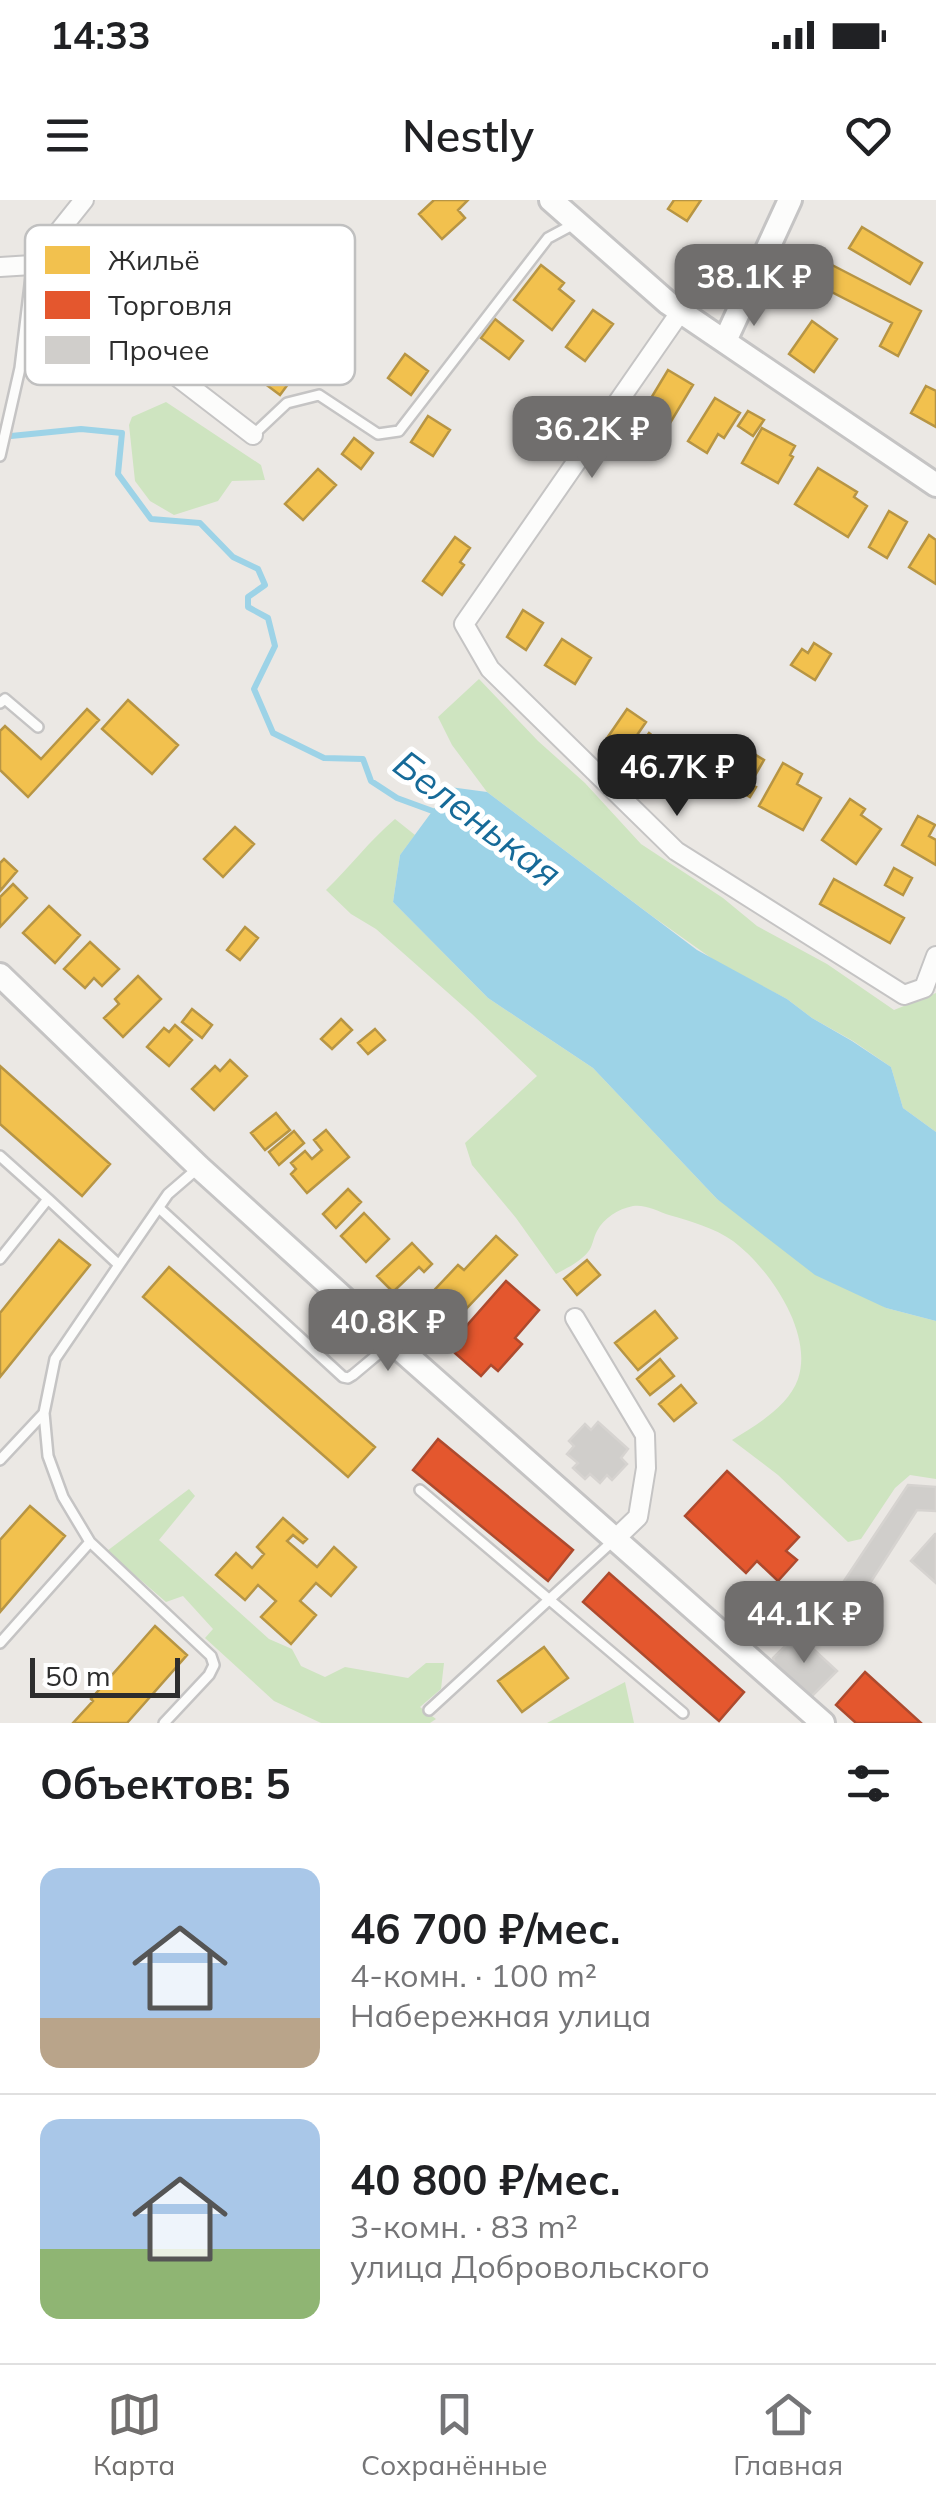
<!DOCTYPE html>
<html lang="ru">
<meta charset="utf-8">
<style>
:root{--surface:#fff;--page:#f6f6f6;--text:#202124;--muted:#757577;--line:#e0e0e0;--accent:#706e6d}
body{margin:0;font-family:Mulish,sans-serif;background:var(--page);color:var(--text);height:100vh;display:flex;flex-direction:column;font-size:38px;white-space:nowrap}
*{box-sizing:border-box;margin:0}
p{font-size:32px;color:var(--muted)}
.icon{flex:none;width:55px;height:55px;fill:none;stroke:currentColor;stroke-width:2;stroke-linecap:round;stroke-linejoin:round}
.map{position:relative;height:1523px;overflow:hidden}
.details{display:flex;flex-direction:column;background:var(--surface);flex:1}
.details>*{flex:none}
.scale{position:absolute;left:30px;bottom:25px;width:150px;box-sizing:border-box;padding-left:10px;border:5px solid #2d2d2d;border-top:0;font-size:28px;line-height:35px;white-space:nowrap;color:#2d2d2d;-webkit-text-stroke:8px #fff;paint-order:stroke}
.price{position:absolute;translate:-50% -85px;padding:0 22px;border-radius:20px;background:var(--accent);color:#fff;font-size:32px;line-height:65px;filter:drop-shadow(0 2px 5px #0008)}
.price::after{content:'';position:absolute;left:50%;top:60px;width:30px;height:22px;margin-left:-15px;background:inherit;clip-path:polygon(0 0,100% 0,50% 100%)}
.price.on{background:#222;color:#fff}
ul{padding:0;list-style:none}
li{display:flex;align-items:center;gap:30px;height:250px;padding:0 40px}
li+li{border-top:2px solid var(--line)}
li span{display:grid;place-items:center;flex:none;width:280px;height:200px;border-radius:20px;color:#555}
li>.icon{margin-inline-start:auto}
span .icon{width:120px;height:120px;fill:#fffc;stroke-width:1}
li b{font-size:42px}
h2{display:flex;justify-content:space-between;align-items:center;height:120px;padding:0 40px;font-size:42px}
.status{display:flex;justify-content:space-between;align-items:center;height:70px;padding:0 50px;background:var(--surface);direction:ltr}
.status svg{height:28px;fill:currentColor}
header{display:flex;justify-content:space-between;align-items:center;height:130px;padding:0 40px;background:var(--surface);font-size:45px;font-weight:600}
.menu{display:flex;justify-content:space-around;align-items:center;height:140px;border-top:2px solid var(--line);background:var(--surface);font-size:28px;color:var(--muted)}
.menu a{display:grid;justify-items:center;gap:5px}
.menu .on{color:var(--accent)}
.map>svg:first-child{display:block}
.green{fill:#cee4c0}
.water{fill:#9dd3e7}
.homes{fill:#f2c14e;stroke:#b79544;stroke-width:2.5}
.shops{fill:#e4572e;stroke:#ad4a2e;stroke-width:2.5}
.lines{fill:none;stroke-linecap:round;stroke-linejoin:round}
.stream{stroke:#9dd3e7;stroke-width:6}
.building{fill:#d0cecb;stroke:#d6d3d0;stroke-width:2.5}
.lane-casing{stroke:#c5c4c4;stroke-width:14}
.street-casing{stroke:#c5c4c4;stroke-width:22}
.secondary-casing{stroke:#c5c4c4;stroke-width:28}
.lane{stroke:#fcfcfb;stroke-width:9}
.street{stroke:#fcfcfb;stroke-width:18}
.secondary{stroke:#fcfcfb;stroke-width:22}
.labels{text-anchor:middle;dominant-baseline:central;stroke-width:10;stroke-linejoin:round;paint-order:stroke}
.water-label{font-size:38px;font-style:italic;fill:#166a98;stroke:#fff}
.key{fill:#fff;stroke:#c0c0c0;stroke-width:2.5}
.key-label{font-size:28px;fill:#2d2d2d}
</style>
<div class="status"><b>14:33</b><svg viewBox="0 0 49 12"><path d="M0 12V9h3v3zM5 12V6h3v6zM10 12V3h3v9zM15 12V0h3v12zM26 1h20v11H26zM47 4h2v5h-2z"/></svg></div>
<header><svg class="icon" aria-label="menu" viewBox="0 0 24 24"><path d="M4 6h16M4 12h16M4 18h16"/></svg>Nestly<svg class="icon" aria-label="heart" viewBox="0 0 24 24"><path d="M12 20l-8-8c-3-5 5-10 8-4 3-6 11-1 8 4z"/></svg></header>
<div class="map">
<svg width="936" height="1523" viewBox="0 0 936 1523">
<rect width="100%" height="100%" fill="#ebe8e4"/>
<path class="green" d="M 166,202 L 261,265 L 265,280 L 232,281 L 218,301 L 174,315 L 150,301 L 135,281 L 129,225 L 132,217 Z
M 479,479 L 538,541 L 585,583 L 641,644 L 723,698 L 757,726 L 827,764 L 894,810 L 936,793 L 936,932 L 903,908 L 891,867 L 853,841 L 812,818 L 787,799 L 721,765 L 652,716 L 487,592 L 452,545 L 438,517 Z
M 395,619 L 415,635 L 400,655 L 393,702 L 488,798 L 593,868 L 717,999 L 886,1108 L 936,1121 L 936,1279 L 910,1275 L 895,1288 L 861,1339 L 848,1342 L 778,1275 L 732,1240 C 756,1225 788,1207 798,1179 C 814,1132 768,1067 733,1041 C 715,1028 690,1021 669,1015 C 658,1011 644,1004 633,1006 C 618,1009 604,1018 597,1031 C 593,1038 593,1046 588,1052 C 580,1062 567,1068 556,1074 L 516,1018 L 472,965 L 465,943 L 537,876 L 472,814 L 376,729 L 351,714 L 326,690 C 350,667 369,641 395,619 Z
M 189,1289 L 195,1296 L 159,1340 L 269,1439 L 292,1449 L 301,1466 L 325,1477 L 345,1467 L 408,1478 L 426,1463 L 444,1463 L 441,1489 L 420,1507 L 436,1519 L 430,1523 L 321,1523 L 274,1501 L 205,1438 L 213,1429 L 183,1396 L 166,1402 L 107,1351 Z
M 625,1482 L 634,1523 L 547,1523 Z"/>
<path class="water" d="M 450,587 L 487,592 L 697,750 L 787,799 L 812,818 L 852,841 L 891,867 L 903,908 L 936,932 L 936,1121 L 886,1108 L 815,1075 L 717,999 L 593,868 L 488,798 L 393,702 L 400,655 Z"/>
<path class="homes" d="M 434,0 L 468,0 L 458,10 L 465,18 L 442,39 L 419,14 Z
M 674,0 L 701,0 L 687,21 L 668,9 Z
M 862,27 L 922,63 L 910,84 L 849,48 Z
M 541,65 L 564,83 L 559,89 L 574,101 L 552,130 L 514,100 Z
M 832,65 L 921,111 L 898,156 L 880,146 L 892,123 L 820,86 Z
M 258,103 L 316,146 L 280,195 L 260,180 L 280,152 L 242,125 Z
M 593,110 L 613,124 L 585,161 L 566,147 Z
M 495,119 L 523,141 L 509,159 L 481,138 Z
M 812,121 L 837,139 L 814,172 L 789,154 Z
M 405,154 L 428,171 L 411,195 L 388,178 Z
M 668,170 L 693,185 L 661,238 L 636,223 Z
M 926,186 L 936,191 L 936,227 L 911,213 Z
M 715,198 L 740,213 L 724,238 L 718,234 L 707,253 L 688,241 Z
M 748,211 L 764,220 L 753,236 L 738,226 Z
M 428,216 L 450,230 L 433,256 L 411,242 Z
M 762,228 L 795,246 L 790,255 L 793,257 L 778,283 L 742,263 Z
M 354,238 L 373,253 L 361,269 L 342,254 Z
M 818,268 L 857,292 L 854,297 L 867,306 L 848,337 L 795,304 Z
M 318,269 L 336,285 L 303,320 L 285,304 Z
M 889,311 L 907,322 L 887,358 L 869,347 Z
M 929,335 L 936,340 L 936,384 L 909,367 Z
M 455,337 L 470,348 L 460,362 L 464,365 L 442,395 L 423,381 Z
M 523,410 L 543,423 L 526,450 L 507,437 Z
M 562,439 L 591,458 L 575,484 L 545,465 Z
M 814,443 L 831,454 L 815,480 L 791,465 L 802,449 L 808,453 Z
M 128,500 L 178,545 L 152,574 L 102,529 Z
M 87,509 L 99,520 L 28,597 L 0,570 L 0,531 L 5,526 L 41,559 Z
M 627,509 L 646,522 L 622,557 L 603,544 Z
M 649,533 L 674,553 L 660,571 L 635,552 Z
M 731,540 L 764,560 L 750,584 L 756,587 L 750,597 L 711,574 Z
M 783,563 L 802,574 L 797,584 L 821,598 L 803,630 L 759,606 Z
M 850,599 L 865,609 L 861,615 L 881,629 L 856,664 L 822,640 Z
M 918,616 L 935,625 L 929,636 L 936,640 L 936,665 L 902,645 Z
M 235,627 L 254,644 L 223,677 L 204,659 Z
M 4,659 L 17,671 L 0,691 L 0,663 Z
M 894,668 L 912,678 L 903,695 L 885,685 Z
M 834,679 L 904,718 L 890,743 L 820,704 Z
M 13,684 L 27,698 L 0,727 L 0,697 Z
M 49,706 L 80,735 L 55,763 L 23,733 Z
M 245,727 L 258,738 L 240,760 L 227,750 Z
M 90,742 L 119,769 L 102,786 L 94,778 L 85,788 L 64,769 Z
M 138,776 L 161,799 L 123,837 L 104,818 L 119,804 L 115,799 Z
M 192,809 L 212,825 L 202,838 L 182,822 Z
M 341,819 L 352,830 L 332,849 L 321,839 Z
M 175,825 L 192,840 L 169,866 L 147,847 L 164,828 L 169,832 Z
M 375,829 L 385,840 L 368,854 L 358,843 Z
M 230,860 L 247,876 L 214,910 L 192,889 L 215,866 L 220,871 Z
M 0,866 L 110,964 L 82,996 L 0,924 Z
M 276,913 L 290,930 L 265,950 L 251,933 Z
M 326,930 L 349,957 L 307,993 L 291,974 L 296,969 L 291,963 L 305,951 L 312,959 L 322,950 L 314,940 Z
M 294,931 L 304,943 L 279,965 L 269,952 Z
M 348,989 L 361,1002 L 336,1028 L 323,1014 Z
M 364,1013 L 389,1039 L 366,1062 L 341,1036 Z
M 496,1036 L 517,1055 L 450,1126 L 424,1101 L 458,1065 L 464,1070 Z
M 59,1040 L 90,1065 L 0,1177 L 0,1113 Z
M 412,1043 L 432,1064 L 424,1072 L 419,1067 L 393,1092 L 377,1076 Z
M 587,1060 L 600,1075 L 577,1095 L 564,1079 Z
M 169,1067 L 375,1247 L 348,1277 L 143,1097 Z
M 655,1111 L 677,1138 L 638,1170 L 615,1143 Z
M 660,1159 L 674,1176 L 650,1195 L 637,1179 Z
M 681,1185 L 696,1203 L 674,1221 L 659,1204 Z
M 30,1306 L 65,1336 L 0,1412 L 0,1340 Z
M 283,1318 L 307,1339 L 303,1343 L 293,1335 L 287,1341 L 317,1367 L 334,1347 L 356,1367 L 331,1396 L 316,1383 L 300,1401 L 316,1415 L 291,1444 L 261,1417 L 276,1401 L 258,1385 L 245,1400 L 216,1375 L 236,1353 L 252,1368 L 264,1354 L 257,1347 Z
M 155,1426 L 187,1455 L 127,1523 L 73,1523 L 93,1501 L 91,1499 Z
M 544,1447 L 568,1478 L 522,1512 L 498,1481 Z"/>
<path class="shops" d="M 506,1081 L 539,1110 L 515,1138 L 522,1144 L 498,1171 L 491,1165 L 481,1176 L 448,1147 Z
M 438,1239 L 573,1350 L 548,1381 L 413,1270 Z
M 727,1271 L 799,1337 L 786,1351 L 797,1360 L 778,1381 L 757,1361 L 746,1373 L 685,1316 Z
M 609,1373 L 744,1492 L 719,1521 L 583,1402 Z
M 751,1391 L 797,1434 L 787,1442 L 780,1435 L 775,1439 L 738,1405 Z
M 865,1472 L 921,1523 L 856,1523 L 836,1505 Z"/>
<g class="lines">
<path class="stream" d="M 1,237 L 81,229 L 122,233 L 118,274 L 151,319 L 200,323 L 233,357 L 258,369 L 265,385 L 248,397 L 248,407 L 268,418 L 275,446 L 254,489 L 273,533 L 324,558 L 363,559 L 371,581 L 397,598 L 438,613"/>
</g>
<path class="building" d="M 598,1222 L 628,1249 L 621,1258 L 627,1264 L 612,1280 L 607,1275 L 600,1283 L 590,1274 L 585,1279 L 573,1268 L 578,1263 L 567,1254 L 574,1246 L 569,1241 L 585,1224 L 591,1230 Z
M 908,1285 L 936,1287 L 936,1311 L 917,1310 L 854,1408 L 834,1396 Z
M 935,1334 L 936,1334 L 936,1383 L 911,1361 Z
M 797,1434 L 837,1471 L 811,1497 L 776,1467 L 773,1458 Z"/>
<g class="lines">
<defs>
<path id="lane" d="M 253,235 L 287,203 L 319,195 L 378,234 L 399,231 L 548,38 L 576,23
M 0,256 L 20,168 L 32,68
M 0,503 L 5,499 L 38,527
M 0,956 L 48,999
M 159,1008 L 343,1177 L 348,1178 L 353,1175 L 390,1144
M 0,1059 L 48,999 L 119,1065 L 168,994 L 197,969
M 44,1213 L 48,1256 L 63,1297 L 90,1342 L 211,1456 L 214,1465 L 209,1475 L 164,1523
M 0,1260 L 44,1213 L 55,1159 L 119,1065
M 420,1290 L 683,1513
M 0,1443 L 90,1342
M 429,1510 L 614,1340"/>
<path id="street" d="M 32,65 L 84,0
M 0,67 L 32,65 L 253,235
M 681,111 L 464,424 L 490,469 L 676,651 L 904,795 L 924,788 L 936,756
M 575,1118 L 645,1235 L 646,1268 L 638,1317 L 614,1340"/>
<path id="secondary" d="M 551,0 L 668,103 L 936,285
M 725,141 L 790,0
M 0,775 L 199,967 L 392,1142 L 823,1523"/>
</defs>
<use href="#lane" class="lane-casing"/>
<use href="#street" class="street-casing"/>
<use href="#secondary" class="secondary-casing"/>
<use href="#lane" class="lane"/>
<use href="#street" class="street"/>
<use href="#secondary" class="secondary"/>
</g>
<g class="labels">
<g class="water-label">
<text transform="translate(478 618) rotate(37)">Беленькая</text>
</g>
</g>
<rect x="25" y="25" width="330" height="160" rx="15" class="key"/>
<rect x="45" y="46" width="45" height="28" fill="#f2c14e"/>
<rect x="45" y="91" width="45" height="28" fill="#e4572e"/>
<rect x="45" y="136" width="45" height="28" fill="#d0cecb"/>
<g class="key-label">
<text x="108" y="70">Жильё</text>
<text x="108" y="115">Торговля</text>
<text x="108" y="160">Прочее</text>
</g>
</svg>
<div class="scale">50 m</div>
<b class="price" style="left:754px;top:129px">38.1K ₽</b>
<b class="price" style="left:592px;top:281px">36.2K ₽</b>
<b class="price on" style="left:677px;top:619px">46.7K ₽</b>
<b class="price" style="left:388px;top:1174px">40.8K ₽</b>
<b class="price" style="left:804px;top:1466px">44.1K ₽</b>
</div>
<section class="details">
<h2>Объектов: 5<svg class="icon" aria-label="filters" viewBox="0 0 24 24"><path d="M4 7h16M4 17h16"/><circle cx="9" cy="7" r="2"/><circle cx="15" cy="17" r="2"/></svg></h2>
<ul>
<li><span style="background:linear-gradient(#a9c7e8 75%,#b9a48a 0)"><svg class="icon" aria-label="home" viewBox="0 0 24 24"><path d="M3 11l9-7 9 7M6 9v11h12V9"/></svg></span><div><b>46 700 ₽/мес.</b><p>4-комн. · 100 m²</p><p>Набережная улица</p></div></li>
<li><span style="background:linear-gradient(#a9c7e8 65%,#8fb573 0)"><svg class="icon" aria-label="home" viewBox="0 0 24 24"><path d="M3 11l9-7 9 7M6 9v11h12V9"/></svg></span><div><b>40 800 ₽/мес.</b><p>3-комн. · 83 m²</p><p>улица Добровольского</p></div></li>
</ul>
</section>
<nav class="menu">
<a class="on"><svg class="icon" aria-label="map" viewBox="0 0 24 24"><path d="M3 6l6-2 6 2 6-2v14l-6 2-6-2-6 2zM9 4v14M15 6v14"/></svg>Карта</a>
<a><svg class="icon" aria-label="saved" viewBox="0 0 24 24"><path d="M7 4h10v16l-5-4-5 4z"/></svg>Сохранённые</a>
<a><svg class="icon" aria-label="home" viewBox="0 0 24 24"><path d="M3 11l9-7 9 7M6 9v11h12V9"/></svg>Главная</a>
</nav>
